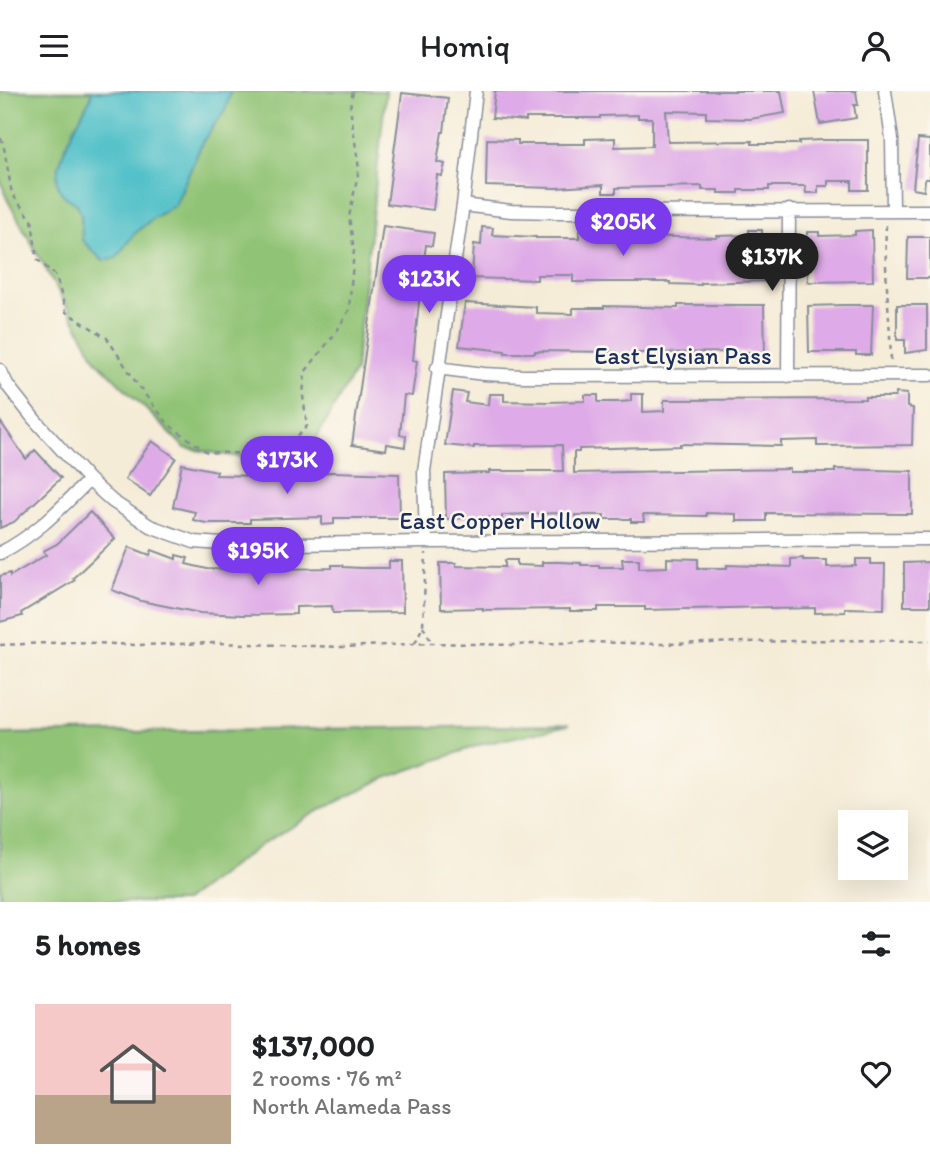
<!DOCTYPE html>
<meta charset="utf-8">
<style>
:root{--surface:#fff;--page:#f2f2f2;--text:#202124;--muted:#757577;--line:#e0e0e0;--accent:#7c3aed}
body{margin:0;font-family:Itim,sans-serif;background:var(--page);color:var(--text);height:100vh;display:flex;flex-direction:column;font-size:26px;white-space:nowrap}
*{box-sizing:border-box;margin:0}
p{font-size:23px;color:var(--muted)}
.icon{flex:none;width:38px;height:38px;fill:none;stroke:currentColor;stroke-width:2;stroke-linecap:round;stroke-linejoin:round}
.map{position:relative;height:811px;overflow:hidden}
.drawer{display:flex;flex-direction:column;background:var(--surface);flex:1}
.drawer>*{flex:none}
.buttons{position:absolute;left:838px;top:719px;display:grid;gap:14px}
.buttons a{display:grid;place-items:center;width:70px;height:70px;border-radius:0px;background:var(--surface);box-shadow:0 7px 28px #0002;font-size:35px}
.price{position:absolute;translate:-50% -60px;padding:0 16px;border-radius:24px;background:var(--accent);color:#fff;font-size:23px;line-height:46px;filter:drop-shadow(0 2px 4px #0008)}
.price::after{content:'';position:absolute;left:50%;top:42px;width:21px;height:16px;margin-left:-10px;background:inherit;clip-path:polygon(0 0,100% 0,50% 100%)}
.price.on{background:#222;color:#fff}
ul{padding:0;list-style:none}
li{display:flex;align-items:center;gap:21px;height:175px;padding:0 35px}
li+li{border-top:2px solid var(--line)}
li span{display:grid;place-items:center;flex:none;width:196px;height:140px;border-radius:0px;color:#555}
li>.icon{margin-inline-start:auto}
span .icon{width:84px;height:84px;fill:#fffc;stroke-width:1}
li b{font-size:30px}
h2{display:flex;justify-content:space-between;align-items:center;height:84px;padding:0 35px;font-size:30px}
header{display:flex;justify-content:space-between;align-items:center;height:91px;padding:0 35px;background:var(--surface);font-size:32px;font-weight:600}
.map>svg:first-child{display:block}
.green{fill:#90c374;stroke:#567969;stroke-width:2}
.water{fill:#53c1c9;stroke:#377894;stroke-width:2}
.building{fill:#deaae7}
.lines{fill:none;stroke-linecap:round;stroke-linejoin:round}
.street-casing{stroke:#888e9a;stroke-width:15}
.path{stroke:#888e9a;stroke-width:2.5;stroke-dasharray:5 5;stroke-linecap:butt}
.street{stroke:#fff;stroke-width:12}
.labels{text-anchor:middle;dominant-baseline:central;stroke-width:5;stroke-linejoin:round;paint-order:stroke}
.street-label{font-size:24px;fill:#1b2f5e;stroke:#fbf7ec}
</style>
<header><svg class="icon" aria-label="menu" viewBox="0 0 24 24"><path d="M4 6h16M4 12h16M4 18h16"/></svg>Homiq<svg class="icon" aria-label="person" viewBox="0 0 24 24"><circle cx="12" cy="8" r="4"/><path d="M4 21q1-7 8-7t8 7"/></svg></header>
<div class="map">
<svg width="930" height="811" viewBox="0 0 930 811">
<rect width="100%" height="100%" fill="#fbf7ec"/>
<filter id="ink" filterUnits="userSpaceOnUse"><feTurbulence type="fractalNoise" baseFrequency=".0143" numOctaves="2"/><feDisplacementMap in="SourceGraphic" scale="14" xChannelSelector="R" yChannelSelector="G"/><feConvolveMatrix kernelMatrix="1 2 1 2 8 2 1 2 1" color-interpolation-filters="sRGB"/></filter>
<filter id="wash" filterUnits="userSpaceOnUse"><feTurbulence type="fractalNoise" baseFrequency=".00686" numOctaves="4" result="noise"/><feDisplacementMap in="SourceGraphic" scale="28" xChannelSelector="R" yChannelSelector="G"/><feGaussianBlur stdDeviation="1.57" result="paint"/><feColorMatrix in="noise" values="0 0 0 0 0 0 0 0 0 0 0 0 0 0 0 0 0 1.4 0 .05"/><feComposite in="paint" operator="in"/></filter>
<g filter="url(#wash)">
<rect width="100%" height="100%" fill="#f5ecd7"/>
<path class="green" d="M 0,0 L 386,0 L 355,280 L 300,376 L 185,357 L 97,270 L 7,108 L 0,88 Z
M 569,634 L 479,654 L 386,687 L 326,716 L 262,753 L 184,811 L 0,811 L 0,643 Z"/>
<path class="water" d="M 91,0 L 231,0 L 225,19 L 203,50 L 175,114 L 153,127 L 134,143 L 116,167 L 103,170 L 82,149 L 81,123 L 77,113 C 69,108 60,104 58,94 C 53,70 80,28 91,6 Z"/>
<g id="blocks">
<path class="building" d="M 495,0 L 781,0 L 785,22 L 750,28 L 706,27 L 706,21 L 666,20 L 668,51 L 752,50 L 752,53 L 799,53 L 799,50 L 823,49 L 868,49 L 868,99 L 852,99 L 852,90 L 828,90 L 828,95 L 818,95 L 818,102 L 806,102 L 805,95 L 769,95 L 769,99 L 739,99 L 739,102 L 718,102 L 718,99 L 702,99 L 702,95 L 616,97 L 616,102 L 603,102 L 603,94 L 555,97 L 486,95 L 487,48 L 518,49 L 518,53 L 585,53 L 585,48 L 615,47 L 615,56 L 652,55 L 652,27 L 638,27 L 638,24 L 600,25 L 600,27 L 526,27 L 526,30 L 492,27 Z
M 814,0 L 856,0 L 858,14 L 854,14 L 856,27 L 820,33 Z
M 402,2 L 448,7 L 444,41 L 442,41 L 437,71 L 445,73 L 442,85 L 437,84 L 433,119 L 387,113 Z
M 918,48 L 930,49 L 930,88 L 925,88 L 924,100 L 913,98 Z
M 383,135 L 434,142 L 432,155 L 426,154 L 422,182 L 413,269 L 417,270 L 412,305 L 404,304 L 400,344 L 406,345 L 405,356 L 387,353 L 386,359 L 352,354 Z
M 482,136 L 493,137 L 492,144 L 536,146 L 536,147 L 579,147 L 579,139 L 591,139 L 590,144 L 717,147 L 717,145 L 749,144 L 749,139 L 762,139 L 762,157 L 767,157 L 767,190 L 701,192 L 701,194 L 670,193 L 670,191 L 573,191 L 573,184 L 537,184 L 537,189 L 472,187 L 474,153 L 481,154 Z
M 872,139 L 873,190 L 808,191 L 807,141 L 819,141 L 819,145 L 855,144 L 855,140 Z
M 908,146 L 930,146 L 930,187 L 907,187 Z
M 465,212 L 536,216 L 536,222 L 573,223 L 573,217 L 604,217 L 604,215 L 678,217 L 678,214 L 764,214 L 765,266 L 749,266 L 749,261 L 633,262 L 633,265 L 617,265 L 617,261 L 535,260 L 535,262 L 505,262 L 505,260 L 459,255 Z
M 843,214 L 873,214 L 871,264 L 856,264 L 856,261 L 809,261 L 808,215 Z
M 897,214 L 927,214 L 927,259 L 905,262 L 905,249 L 897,249 Z
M 453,300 L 467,302 L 465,311 L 488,314 L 489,303 L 504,303 L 504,310 L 548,311 L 585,310 L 585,304 L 598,304 L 598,311 L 620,311 L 631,310 L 631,303 L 643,303 L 643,321 L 664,320 L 664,309 L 865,308 L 865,306 L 895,306 L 896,302 L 907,303 L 907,316 L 913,317 L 912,354 L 817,355 L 817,349 L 781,350 L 781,355 L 680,353 L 680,355 L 579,358 L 579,361 L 574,361 L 574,382 L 790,378 L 790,381 L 835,381 L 835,378 L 912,380 L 912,423 L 766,422 L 766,430 L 736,430 L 736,423 L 706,422 L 706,425 L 643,424 L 644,431 L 631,431 L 631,428 L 604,428 L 604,424 L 575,424 L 575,431 L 560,431 L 560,422 L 502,424 L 502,431 L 490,431 L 489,426 L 446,428 L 445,383 L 489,382 L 489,380 L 563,380 L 562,354 L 474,355 L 474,357 L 445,354 Z
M 0,330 L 26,368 L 35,359 L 61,387 L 14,431 L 0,437 Z
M 152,350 L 176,367 L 150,405 L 125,388 Z
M 182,373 L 217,380 L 216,384 L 258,385 L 333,381 L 399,383 L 400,427 L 334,427 L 334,433 L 322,434 L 322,426 L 250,428 L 250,432 L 206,432 L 193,429 L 195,421 L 173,416 Z
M 90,421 L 115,448 L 73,487 L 75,489 L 21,522 L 22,525 L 0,531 L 0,485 L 10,482 L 10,485 L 46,464 L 43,460 L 57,453 Z
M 129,456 L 150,464 L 152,459 L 176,468 L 176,464 L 188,467 L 186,473 L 207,478 L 266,479 L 266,473 L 283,473 L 283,478 L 332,477 L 332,474 L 342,474 L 343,476 L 361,477 L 389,477 L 389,470 L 402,470 L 403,521 L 333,522 L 332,515 L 296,516 L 296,523 L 243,524 L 200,522 L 141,510 L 112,499 Z
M 667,467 L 698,468 L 698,477 L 727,477 L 727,474 L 791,476 L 791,468 L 803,467 L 803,469 L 827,469 L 827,476 L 856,475 L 856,468 L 871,468 L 871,473 L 885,473 L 884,518 L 845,517 L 845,521 L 815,522 L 815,517 L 770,518 L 770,516 L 645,519 L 645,516 L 598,516 L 598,520 L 570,520 L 570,518 L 483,519 L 483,517 L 441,518 L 440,472 L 456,472 L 456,475 L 505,476 L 505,469 L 517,469 L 517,474 L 542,475 L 542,471 L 559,471 L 581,472 L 581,474 L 599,474 L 599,476 L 623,476 L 622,468 L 639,468 L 639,477 L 667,476 Z
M 930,471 L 930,515 L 904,515 L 904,472 Z"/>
</g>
</g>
<g filter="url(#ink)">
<use href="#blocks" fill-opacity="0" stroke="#888e9a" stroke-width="2"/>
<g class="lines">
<defs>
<path id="street" d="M 885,0 L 892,48 L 893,119
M 463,114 L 511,120 L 557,121 L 930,120
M 437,277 L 484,283 L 523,285 L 930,284
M 0,279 L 8,295 L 34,328 L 89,389 L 112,410 L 150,435 L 194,451 L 235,454 L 426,451 L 930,448
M 788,285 L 789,119
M 426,451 L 424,380 L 463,114 L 476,0
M 0,462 C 36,444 61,417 89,389"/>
</defs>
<use href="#street" class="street-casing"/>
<path class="path" d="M 0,47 L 3,51 L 12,103 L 32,129 L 37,168 L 56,185 L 66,221 L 107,247 L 139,296 L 169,334 L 207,361 L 260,363 L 290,353 L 307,335 L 303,305 L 305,281 L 337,240 L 349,219 L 354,159 L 349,126 L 359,78 L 350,16 L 353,0
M 886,134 C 884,180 890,225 891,271
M 423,535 L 431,550
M 415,552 L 423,535 L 426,462
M 0,554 L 73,551 L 137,554 L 216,552 L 343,556 L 432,552 L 512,554 L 586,551 L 664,553 L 834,549 L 930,550"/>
<use href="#street" class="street"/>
</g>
</g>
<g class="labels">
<g class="street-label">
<text x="683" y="264">East Elysian Pass</text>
<text x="500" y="429">East Copper Hollow</text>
</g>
</g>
</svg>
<div class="buttons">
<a><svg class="icon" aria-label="layers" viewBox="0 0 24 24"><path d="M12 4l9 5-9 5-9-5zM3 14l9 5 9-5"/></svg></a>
</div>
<b class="price" style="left:623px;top:167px">$205K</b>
<b class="price on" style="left:772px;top:202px">$137K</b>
<b class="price" style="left:429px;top:224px">$123K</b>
<b class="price" style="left:287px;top:405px">$173K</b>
<b class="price" style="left:258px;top:496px">$195K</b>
</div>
<section class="drawer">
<h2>5 homes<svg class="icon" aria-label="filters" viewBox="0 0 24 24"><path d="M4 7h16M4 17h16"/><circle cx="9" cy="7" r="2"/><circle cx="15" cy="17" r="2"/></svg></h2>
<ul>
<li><span style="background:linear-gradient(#f6c9c9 65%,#b9a48a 0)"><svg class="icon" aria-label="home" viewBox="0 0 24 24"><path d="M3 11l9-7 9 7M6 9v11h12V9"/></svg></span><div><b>$137,000</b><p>2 rooms · 76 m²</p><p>North Alameda Pass</p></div><svg class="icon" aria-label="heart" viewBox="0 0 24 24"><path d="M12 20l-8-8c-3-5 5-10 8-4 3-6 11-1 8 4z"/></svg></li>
</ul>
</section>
